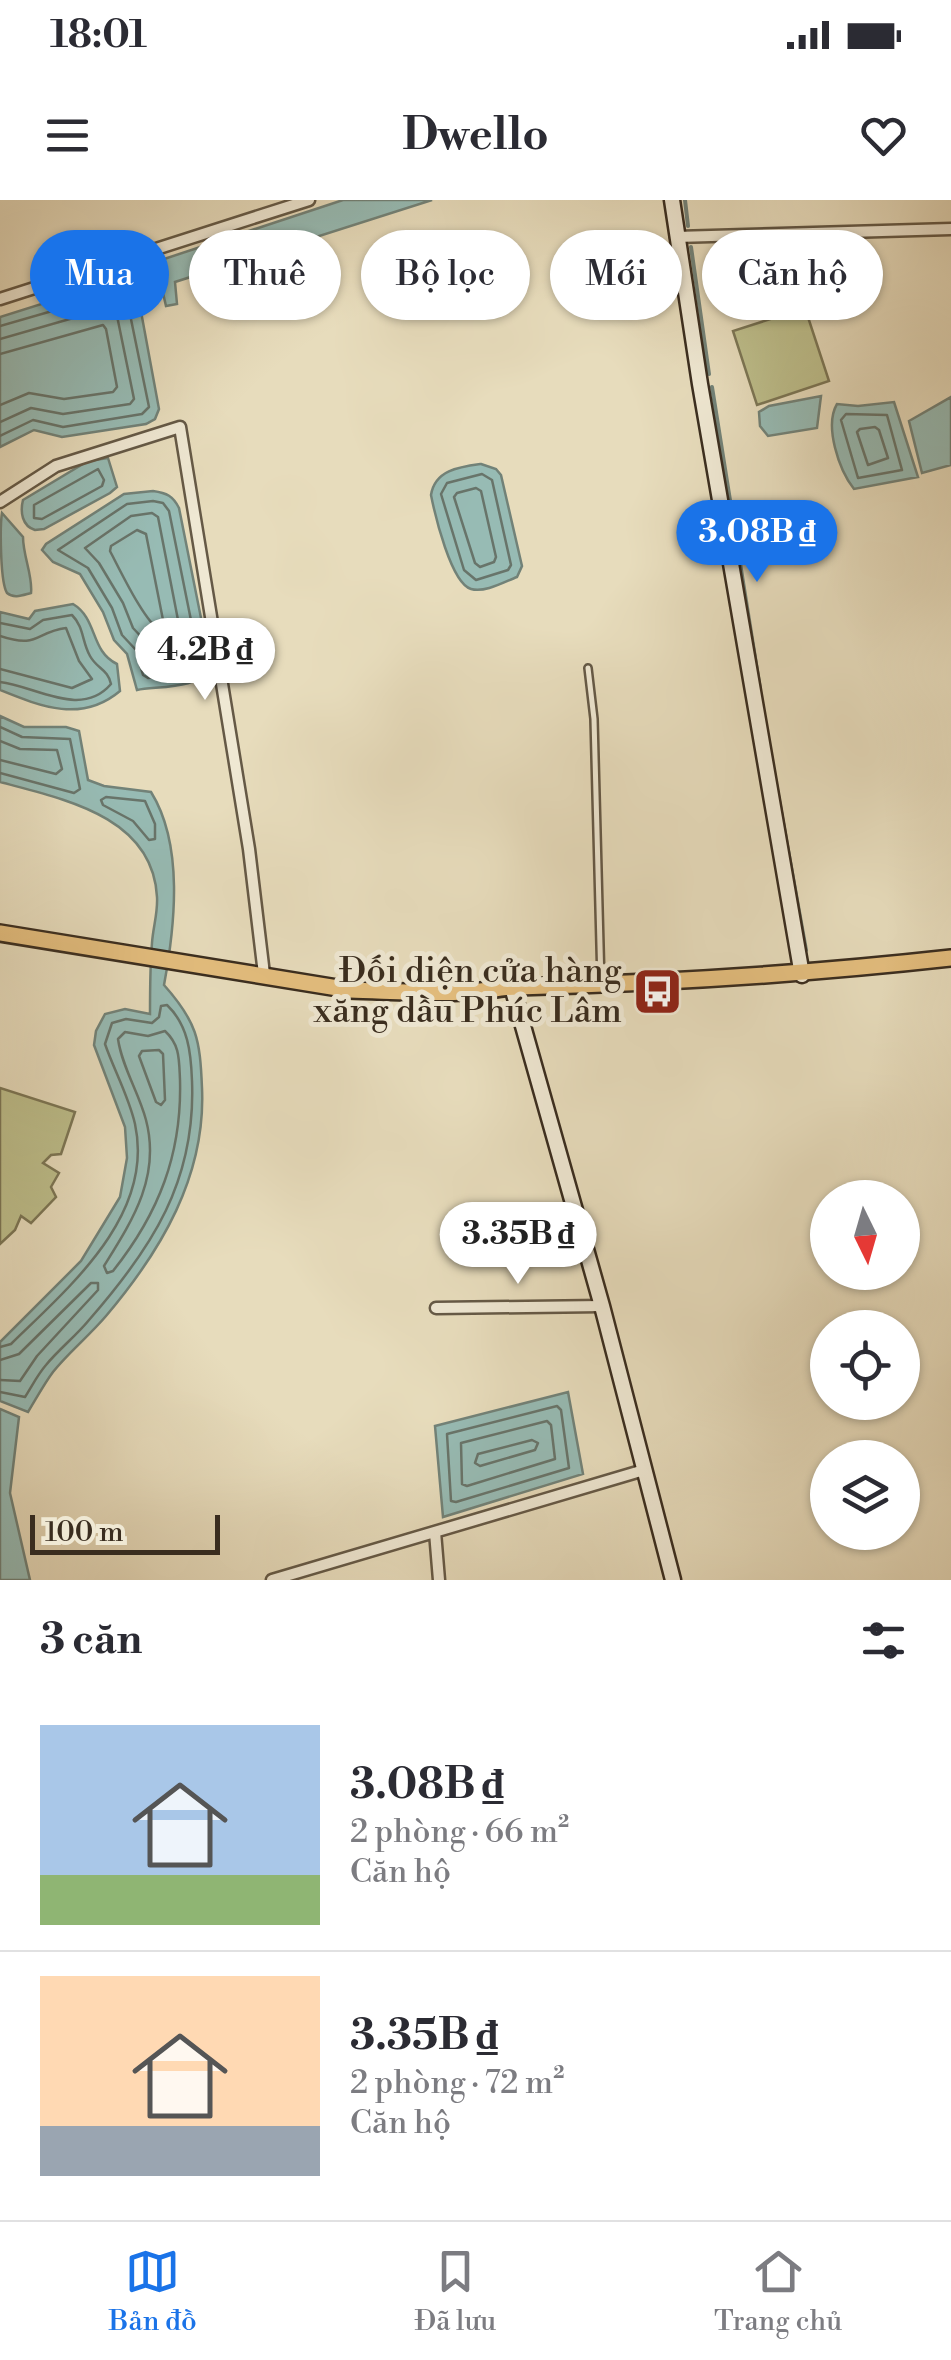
<!DOCTYPE html>
<html lang="vi">
<meta charset="utf-8">
<style>
:root{--surface:#fff;--page:#f7f7f7;--text:#2b2b33;--muted:#7c7c81;--line:#e1e1e2;--accent:#1a73e8}
body{margin:0;font-family:"Libre Bodoni",serif;background:var(--page);color:var(--text);height:100vh;display:flex;flex-direction:column;font-size:38px;white-space:nowrap}
*{box-sizing:border-box;margin:0}
p{font-size:32px;color:var(--muted)}
.icon{flex:none;width:55px;height:55px;fill:none;stroke:currentColor;stroke-width:2;stroke-linecap:round;stroke-linejoin:round}
.map{position:relative;height:1380px;overflow:hidden}
.details{display:flex;flex-direction:column;background:var(--surface);flex:1}
.details>*{flex:none}
.guide{position:absolute;left:30px;top:30px;width:892px;height:90px;display:flex;gap:20px}
.needle{width:65px;rotate:175deg}
.tools{position:absolute;left:810px;top:980px;display:grid;gap:20px}
.tools a{display:grid;place-items:center;width:110px;height:110px;border-radius:50%;background:var(--surface);box-shadow:0 2px 8px #0004;font-size:50px}
.scale{position:absolute;left:30px;bottom:25px;width:190px;box-sizing:border-box;padding-left:10px;border:5px solid #3a2d1f;border-top:0;font-size:28px;line-height:35px;white-space:nowrap;color:#3a2d1f;-webkit-text-stroke:8px #efe8d3;paint-order:stroke}
.price{position:absolute;translate:-50% -85px;padding:0 22px;border-radius:35px;background:#fff;color:#222;font-size:32px;line-height:65px;filter:drop-shadow(0 2px 5px #0008)}
.price::after{content:'';position:absolute;left:50%;top:60px;width:30px;height:22px;margin-left:-15px;background:inherit;clip-path:polygon(0 0,100% 0,50% 100%)}
.price.current{background:var(--accent);color:#fff}
ul{padding:0;list-style:none}
li{display:flex;align-items:center;gap:30px;height:250px;padding:0 40px}
li+li{border-top:2px solid var(--line)}
li span{display:grid;place-items:center;flex:none;width:280px;height:200px;border-radius:0px;color:#555}
li>.icon{margin-inline-start:auto}
span .icon{width:120px;height:120px;fill:#fffc;stroke-width:1}
li b{font-size:42px}
h2{display:flex;justify-content:space-between;align-items:center;height:120px;padding:0 40px;font-size:42px}
.pill{padding:0 35px;border-radius:45px;background:var(--surface);box-shadow:0 2px 8px #0004;font-size:35px;line-height:90px}
.pill.current{background:var(--accent);color:#fff}
.status{display:flex;justify-content:space-between;align-items:center;height:70px;padding:0 50px;background:var(--surface);direction:ltr}
.status svg{height:28px;fill:currentColor}
header{display:flex;justify-content:space-between;align-items:center;height:130px;padding:0 40px;background:var(--surface);font-size:45px;font-weight:800}
.dock{display:flex;justify-content:space-around;align-items:center;height:140px;border-top:2px solid var(--line);background:var(--surface);font-size:28px;color:var(--muted)}
.dock a{display:grid;justify-items:center;gap:5px}
.dock .current{color:var(--accent)}
.map>svg:first-child{display:block}
.green{fill:#bdbe8b;stroke:#7c7655;stroke-width:2.5}
.water{fill:#97bbb4;stroke:#728278;stroke-width:2.5}
.lines{fill:none;stroke-linecap:round;stroke-linejoin:round}
.shore{stroke:#68746a;stroke-width:2.5}
.stream{stroke:#728278;stroke-width:4}
.lane-casing{stroke:#655946;stroke-width:10}
.street-casing{stroke:#655946;stroke-width:15}
.secondary-casing{stroke:#3a2d1f;stroke-width:19}
.primary-casing{stroke:#3a2d1f;stroke-width:20}
.lane{stroke:#efe8d3;stroke-width:5}
.street{stroke:#efe8d3;stroke-width:10}
.secondary{stroke:#efe8d3;stroke-width:14}
.primary{stroke:#e4be7e;stroke-width:15}
.labels{text-anchor:middle;dominant-baseline:central;stroke-width:10;stroke-linejoin:round;paint-order:stroke}
.poi-label{font-size:35px;fill:#3a2d1f;stroke:#efe8d3;text-anchor:end}
</style>
<div class="status"><b>18:01</b><svg viewBox="0 0 49 12"><path d="M0 12V9h3v3zM5 12V6h3v6zM10 12V3h3v9zM15 12V0h3v12zM26 1h20v11H26zM47 4h2v5h-2z"/></svg></div>
<header><svg class="icon" aria-label="menu" viewBox="0 0 24 24"><path d="M4 6h16M4 12h16M4 18h16"/></svg>Dwello<svg class="icon" aria-label="heart" viewBox="0 0 24 24"><path d="M12 20l-8-8c-3-5 5-10 8-4 3-6 11-1 8 4z"/></svg></header>
<div class="map">
<svg width="951" height="1380" viewBox="0 0 951 1380">
<rect width="100%" height="100%" fill="#e7dcbc"/>
<filter id="stains"><feTurbulence type="fractalNoise" baseFrequency=".002" numOctaves="4"/><feColorMatrix values="0 0 0 0 .2 0 0 0 0 .09 0 0 0 0 .02 0 0 0 .5 -.17"/></filter>
<radialGradient id="worn" r=".72"><stop offset=".6" stop-color="#630" stop-opacity="0"/><stop offset="1" stop-color="#630" stop-opacity=".3"/></radialGradient>
<path class="green" d="M 805,108 L 829,181 L 757,205 L 733,131 Z
M 0,888 L 75,912 L 61,954 L 51,955 L 43,963 L 59,973 L 51,987 L 56,997 L 31,1023 L 21,1016 L 15,1030 L 0,1044 Z"/>
<path class="water" d="M 343,0 L 432,0 L 175,82 L 177,104 L 166,106 L 158,71 L 161,60 Z
M 130,76 L 135,79 L 159,209 L 155,219 L 146,224 L 62,237 L 34,230 L 0,247 L 0,117 Z
M 821,196 L 817,228 L 768,236 L 760,226 L 759,212 L 769,206 Z
M 951,197 L 951,265 L 922,273 L 909,221 Z
M 894,202 L 918,277 L 854,289 C 839,270 824,226 837,204 L 858,206 Z
M 108,258 L 117,287 L 110,293 L 44,329 L 35,330 C 22,326 20,312 23,300 L 88,261 Z
M 481,264 L 496,269 L 501,275 L 522,366 L 517,377 C 504,382 485,393 471,389 C 451,383 435,315 431,295 C 435,270 459,267 481,264 Z
M 153,291 C 167,293 173,296 179,308 L 211,468 C 199,489 159,486 137,490 L 127,454 L 114,440 L 103,412 L 80,374 L 53,362 L 42,350 L 46,344 L 124,294 Z
M 2,313 L 23,337 C 23,356 33,376 31,393 C 23,395 14,399 7,393 C 0,382 0,325 2,313 Z
M 73,404 C 98,419 90,451 117,464 L 120,491 C 82,523 42,507 0,490 L 0,412 L 29,419 L 35,411 Z
M 0,516 L 24,527 L 66,527 L 79,531 L 88,580 L 104,586 L 151,592 C 184,645 175,726 164,785 C 197,822 200,839 202,888 C 206,976 161,1051 106,1116 C 89,1136 68,1153 53,1172 C 44,1184 36,1199 28,1212 L 0,1201 L 0,1142 L 81,1061 L 120,997 L 127,958 L 125,927 L 94,845 L 96,831 L 105,814 L 125,809 L 150,814 C 150,790 150,766 152,743 C 153,727 158,713 157,697 C 153,616 63,599 0,582 Z
M 568,1192 L 583,1274 L 443,1317 L 435,1226 Z
M 0,1209 L 19,1217 L 10,1293 L 30,1380 L 0,1380 Z"/>
<g class="lines">
<path class="shore" d="M 0,126 L 125,90 L 149,207 L 142,214 L 63,227 L 33,220 L 0,236
M 0,139 L 115,106 L 134,199 L 130,204 L 63,214 L 31,208 L 0,222
M 0,154 L 103,125 L 106,129 L 117,187 L 113,192 L 64,199 L 29,193 L 0,205
M 846,214 L 887,215 L 902,270 L 858,278 L 841,220 Z
M 875,227 L 879,230 L 888,258 L 868,265 L 857,232 L 860,229 Z
M 98,269 L 104,280 L 102,286 L 42,319 L 34,318 L 34,305 Z
M 482,274 L 492,280 L 511,365 L 508,370 L 476,380 L 464,370 L 441,294 L 447,283 Z
M 476,288 L 481,291 L 496,357 L 494,362 L 480,367 L 475,363 L 454,297 L 457,293 Z
M 153,301 L 163,303 L 169,311 L 200,465 L 194,472 L 148,478 L 143,475 L 136,450 L 122,435 L 112,408 L 88,368 L 58,350 L 127,304 Z
M 152,313 L 158,317 L 185,456 L 182,460 L 153,462 L 147,443 L 133,428 L 123,403 L 99,363 L 85,348 L 131,316 Z
M 137,330 L 146,334 L 164,425 L 161,431 C 145,423 120,370 110,351 L 111,346 Z
M 0,423 L 30,429 L 43,420 L 72,415 C 84,427 82,442 90,456 C 97,469 108,469 111,484 C 81,519 36,486 0,482
M 0,436 C 39,449 35,432 66,428 L 79,461 L 92,479 L 72,488 L 0,469
M 0,527 L 22,537 L 70,539 L 80,589 L 74,593 L 0,573
M 0,541 L 20,549 L 57,550 L 62,569 L 56,574 L 0,560
M 106,597 L 145,601 L 155,624 L 155,639 L 149,640 L 133,621 L 103,605 L 101,600 Z
M 165,831 C 180,845 179,859 180,880 C 182,954 159,1013 113,1071 L 107,1073 L 104,1066 C 132,1021 161,977 146,920 C 139,893 122,867 118,839 L 125,832 L 148,836 Z
M 159,850 L 163,854 L 165,900 L 161,905 L 156,902 L 139,856 L 142,851 Z
M 0,1147 L 11,1144 C 68,1088 155,1016 135,924 C 129,897 114,870 105,844 L 112,823 L 126,819 L 152,823 L 159,817 L 161,806 L 167,805 C 188,825 191,852 192,881 C 196,981 152,1048 89,1120 C 76,1136 59,1149 46,1165 C 38,1174 32,1186 25,1197 L 0,1192
M 0,1160 L 19,1154 L 91,1083 L 98,1083 L 98,1090 L 37,1156 L 20,1181 L 0,1180
M 557,1206 L 561,1210 L 569,1268 L 456,1302 L 451,1301 L 447,1234 Z
M 547,1221 L 551,1225 L 555,1259 L 467,1286 L 462,1284 L 461,1243 Z
M 532,1240 L 538,1243 L 535,1250 L 480,1266 L 475,1263 L 478,1254 Z"/>
<path class="stream" d="M 685,0 L 688,26
M 691,47 L 709,174
M 712,187 L 760,489
M 773,567 L 806,750"/>
<defs>
<path id="lane" d="M 588,468 L 594,519 L 601,783"/>
<path id="street" d="M 676,37 L 951,29
M 0,99 L 309,0
M 0,302 L 56,266 L 180,227 L 249,649 L 264,774
M 436,1108 L 602,1106
M 435,1332 L 439,1380
M 272,1380 L 644,1270"/>
<path id="secondary" d="M 672,0 L 700,184 L 802,775
M 512,787 L 602,1106 L 673,1380"/>
<path id="primary" d="M 0,733 L 350,790 C 388,791 427,794 465,792 C 482,792 500,787 518,787 C 663,783 807,774 951,758"/>
</defs>
<use href="#lane" class="lane-casing"/>
<use href="#street" class="street-casing"/>
<use href="#secondary" class="secondary-casing"/>
<use href="#primary" class="primary-casing"/>
<use href="#lane" class="lane"/>
<use href="#street" class="street"/>
<use href="#secondary" class="secondary"/>
<use href="#primary" class="primary"/>
</g>
<defs>
<symbol id="bus-square" viewBox="-11 -11 22 22"><rect x="-9" y="-9" width="18" height="18" rx="4" fill="#8f2418" stroke="#efe8d3"/><path d="M-5-6H5V4H4V6H2V4H-2V6H-4V4H-5ZM-3.5-4V0h7V-4ZM-3.5 1.2v1.5H-2V1.2ZM2 1.2v1.5H3.5V1.2Z" fill="#fff"/></symbol>
</defs>
<g fill-rule="evenodd">
<use href="#bus-square" x="630" y="764" width="55" height="55"/>
</g>
<g class="labels">
<g class="poi-label">
<text x="622" y="771">Đối diện cửa hàng<tspan x="622" dy="40">xăng dầu Phúc Lâm</tspan></text>
</g>
</g>
<rect width="100%" height="100%" filter="url(#stains)"/>
<rect width="100%" height="100%" fill="url(#worn)"/>
</svg>
<div class="tools">
<a><svg class="needle" viewBox="-14 -14 28 28"><path d="M0-13l5 13h-10z" fill="#e53935"/><path d="M0 13l5-13h-10z" fill="#7c7c81"/></svg></a>
<a><svg class="icon" aria-label="locate" viewBox="0 0 24 24"><circle cx="12" cy="12" r="6"/><path d="M12 2v4M12 18v4M2 12h4M18 12h4"/></svg></a>
<a><svg class="icon" aria-label="layers" viewBox="0 0 24 24"><path d="M12 4l9 5-9 5-9-5zM3 14l9 5 9-5"/></svg></a>
</div>
<div class="scale">100 m</div>
<b class="price current" style="left:757px;top:385px">3.08B ₫</b>
<b class="price" style="left:205px;top:503px">4.2B ₫</b>
<b class="price" style="left:518px;top:1087px">3.35B ₫</b>
<div class="guide">
<a class="pill current">Mua</a>
<a class="pill">Thuê</a>
<a class="pill">Bộ lọc</a>
<a class="pill">Mới</a>
<a class="pill">Căn hộ</a>
</div>
</div>
<section class="details">
<h2>3 căn<svg class="icon" aria-label="filters" viewBox="0 0 24 24"><path d="M4 7h16M4 17h16"/><circle cx="9" cy="7" r="2"/><circle cx="15" cy="17" r="2"/></svg></h2>
<ul>
<li><span style="background:linear-gradient(#a9c7e8 75%,#8fb573 0)"><svg class="icon" aria-label="home" viewBox="0 0 24 24"><path d="M3 11l9-7 9 7M6 9v11h12V9"/></svg></span><div><b>3.08B ₫</b><p>2 phòng · 66 m²</p><p>Căn hộ</p></div></li>
<li><span style="background:linear-gradient(#ffd9b3 75%,#9aa5b1 0)"><svg class="icon" aria-label="home" viewBox="0 0 24 24"><path d="M3 11l9-7 9 7M6 9v11h12V9"/></svg></span><div><b>3.35B ₫</b><p>2 phòng · 72 m²</p><p>Căn hộ</p></div></li>
</ul>
</section>
<nav class="dock">
<a class="current"><svg class="icon" aria-label="map" viewBox="0 0 24 24"><path d="M3 6l6-2 6 2 6-2v14l-6 2-6-2-6 2zM9 4v14M15 6v14"/></svg>Bản đồ</a>
<a><svg class="icon" aria-label="saved" viewBox="0 0 24 24"><path d="M7 4h10v16l-5-4-5 4z"/></svg>Đã lưu</a>
<a><svg class="icon" aria-label="home" viewBox="0 0 24 24"><path d="M3 11l9-7 9 7M6 9v11h12V9"/></svg>Trang chủ</a>
</nav>
